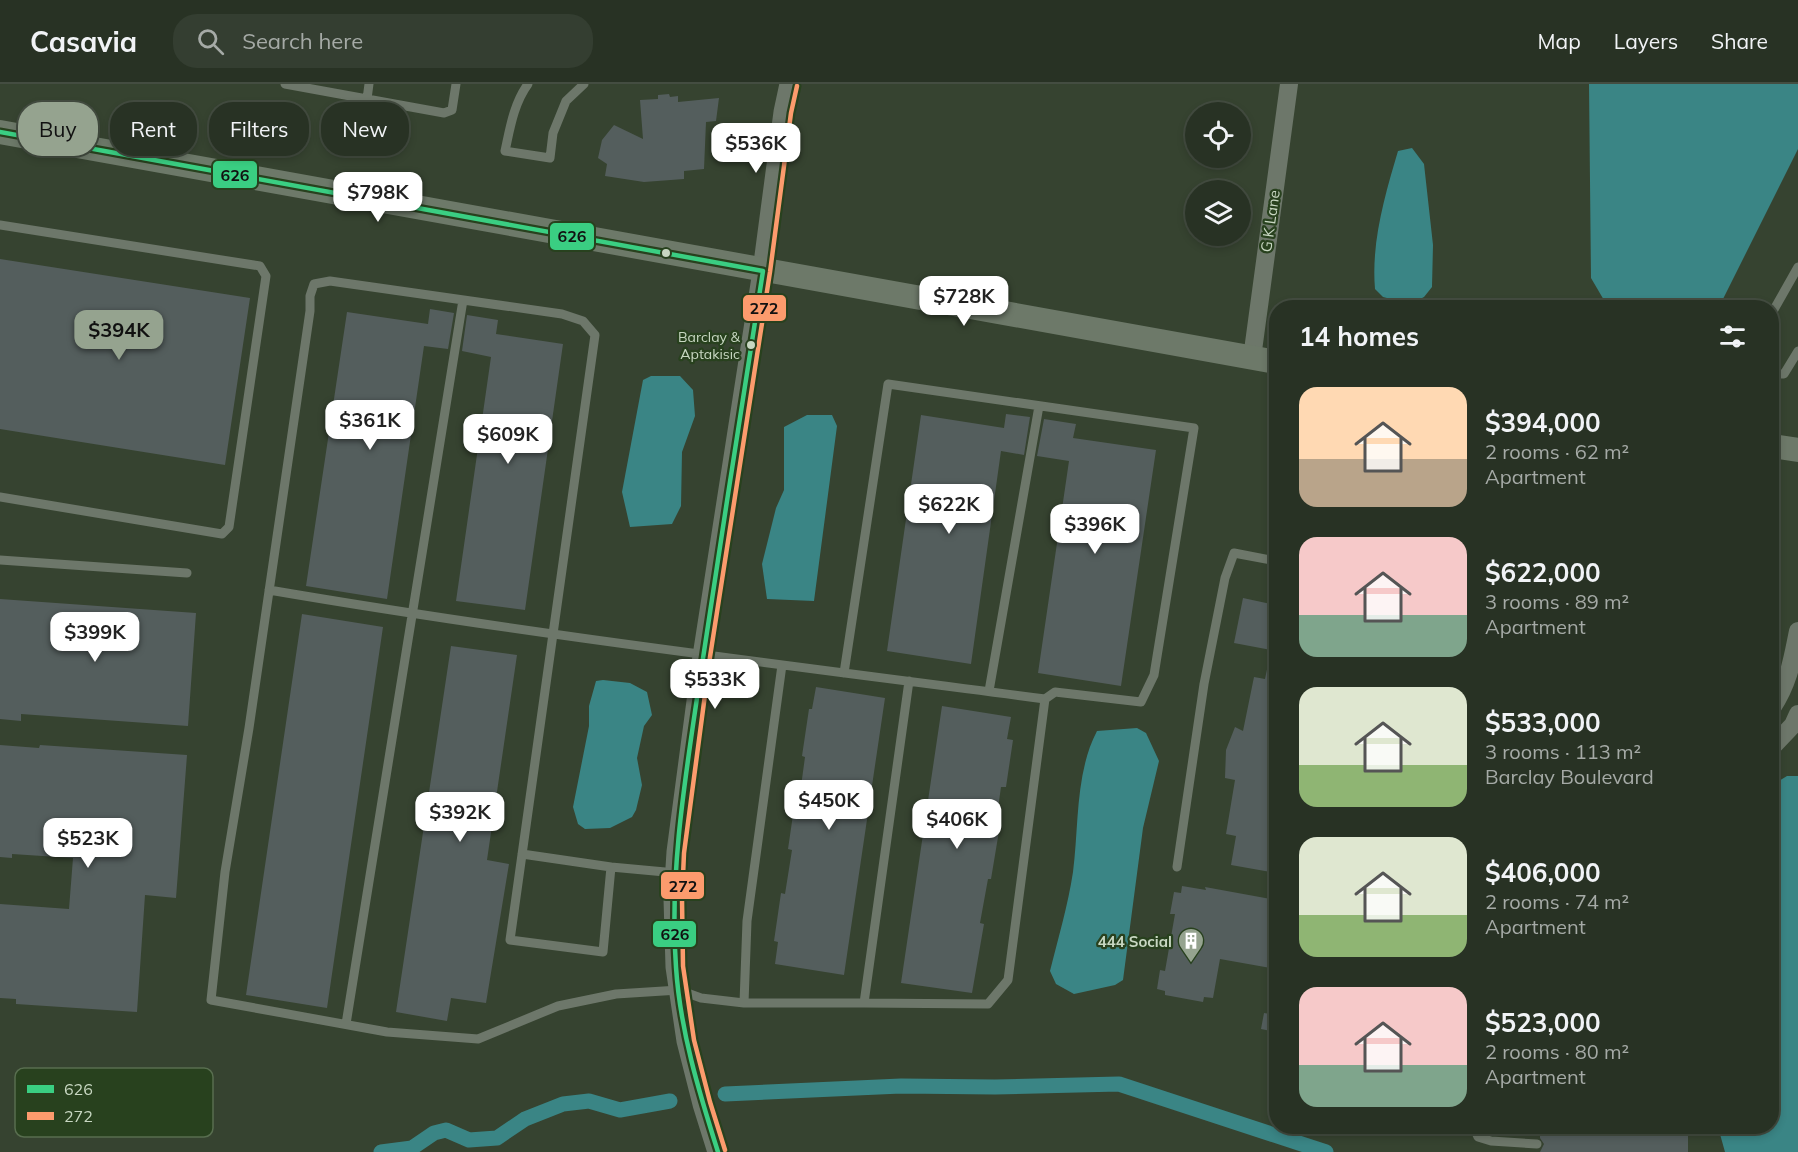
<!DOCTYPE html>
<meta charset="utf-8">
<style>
:root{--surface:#283224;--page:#343e31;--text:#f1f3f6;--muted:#a5aaa6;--line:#444d41;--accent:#95a38f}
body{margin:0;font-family:Mulish,sans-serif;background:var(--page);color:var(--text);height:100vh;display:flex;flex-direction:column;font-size:22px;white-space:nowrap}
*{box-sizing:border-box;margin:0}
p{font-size:20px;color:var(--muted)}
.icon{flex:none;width:33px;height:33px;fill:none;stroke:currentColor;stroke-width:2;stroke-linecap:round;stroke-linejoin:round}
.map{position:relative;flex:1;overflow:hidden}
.sheet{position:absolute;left:1269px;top:216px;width:510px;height:834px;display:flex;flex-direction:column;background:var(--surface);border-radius:24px;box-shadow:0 3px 9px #0003,0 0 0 2px var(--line)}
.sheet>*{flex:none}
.banner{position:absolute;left:18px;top:18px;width:570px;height:54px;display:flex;gap:12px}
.controls{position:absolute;left:1185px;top:18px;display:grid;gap:12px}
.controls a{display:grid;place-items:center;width:66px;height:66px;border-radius:50%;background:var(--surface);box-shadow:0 3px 9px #0003,0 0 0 2px var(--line);font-size:30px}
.price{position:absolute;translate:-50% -51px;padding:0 14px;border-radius:12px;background:#fff;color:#222;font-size:20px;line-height:39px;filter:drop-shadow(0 2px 3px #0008)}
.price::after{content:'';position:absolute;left:50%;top:36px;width:18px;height:14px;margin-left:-9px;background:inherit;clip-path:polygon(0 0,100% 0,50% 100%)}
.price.on{background:var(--accent);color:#111}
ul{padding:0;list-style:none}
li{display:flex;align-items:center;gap:18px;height:150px;padding:0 30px}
li span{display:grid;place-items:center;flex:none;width:168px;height:120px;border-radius:18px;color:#555}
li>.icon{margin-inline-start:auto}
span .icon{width:72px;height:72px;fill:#fffc;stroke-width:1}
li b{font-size:26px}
h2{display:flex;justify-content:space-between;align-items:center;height:72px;padding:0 30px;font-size:26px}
.tag{padding:0 21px;border-radius:24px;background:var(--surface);box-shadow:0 3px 9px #0003,0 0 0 2px var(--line);font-size:21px;line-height:54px}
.tag.on{background:var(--accent);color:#111}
header{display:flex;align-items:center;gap:36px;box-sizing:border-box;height:84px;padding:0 30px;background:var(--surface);border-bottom:2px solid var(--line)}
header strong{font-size:28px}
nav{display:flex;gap:33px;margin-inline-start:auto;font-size:21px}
.search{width:420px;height:54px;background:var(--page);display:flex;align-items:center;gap:15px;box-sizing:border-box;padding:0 21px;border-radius:24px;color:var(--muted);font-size:22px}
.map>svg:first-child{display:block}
.water{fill:#3a8585}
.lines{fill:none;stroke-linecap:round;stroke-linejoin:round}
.canal{stroke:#3a8585;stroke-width:15}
.building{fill:#545e5d}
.service{stroke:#6d776a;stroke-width:9}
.minor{stroke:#6d776a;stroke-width:18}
.tertiary{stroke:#6d776a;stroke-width:21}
.secondary{stroke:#6d7969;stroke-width:24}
.bus-1-casing{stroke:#28411e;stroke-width:9}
.bus-2-casing{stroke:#28411e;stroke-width:9}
.bus-1{stroke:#3ace82;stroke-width:4.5}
.bus-2{stroke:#fc9b6d;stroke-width:4.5}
.bus-dot{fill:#c8d7c2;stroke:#28411e;stroke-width:2}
.labels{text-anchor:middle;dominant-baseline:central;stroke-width:4.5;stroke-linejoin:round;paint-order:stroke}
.bus-label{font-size:14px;fill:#c8d7c2;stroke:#28411e;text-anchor:end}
.street-label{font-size:15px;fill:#c8d7c2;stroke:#28411e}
.poi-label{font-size:15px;font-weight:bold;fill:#c8d7c2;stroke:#28411e;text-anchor:end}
.key{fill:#28411e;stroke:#586e4f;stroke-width:1.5}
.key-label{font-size:16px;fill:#c8d7c2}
.line-badge{stroke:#28411e;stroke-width:2}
.pale-badge-label{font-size:16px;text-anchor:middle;font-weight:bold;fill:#111}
</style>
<header>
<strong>Casavia</strong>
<div class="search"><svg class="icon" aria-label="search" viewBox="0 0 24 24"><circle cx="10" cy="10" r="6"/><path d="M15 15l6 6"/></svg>Search here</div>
<nav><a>Map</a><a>Layers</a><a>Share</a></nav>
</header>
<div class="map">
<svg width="1798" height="1068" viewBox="0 0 1798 1068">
<rect width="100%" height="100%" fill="#364330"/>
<path class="water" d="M 1589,0 L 1798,0 L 1798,65 L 1719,223 L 1608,223 L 1591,194 Z
M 1412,64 L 1424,80 L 1433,161 L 1432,203 L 1424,213 L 1410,220 L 1383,213 L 1375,205 C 1371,158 1385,111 1398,67 Z
M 651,292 L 680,292 L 693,306 L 695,332 L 682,368 L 681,422 L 672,440 L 630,443 L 622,408 L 643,296 Z
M 807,331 L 832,331 L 837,342 L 814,517 L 767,515 L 762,480 L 776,424 L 784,406 L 784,343 Z
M 603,596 L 630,599 L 647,608 L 652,631 L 644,642 L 637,674 L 642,701 L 636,726 L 632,733 L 610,744 L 585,745 L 578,740 L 573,723 L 589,642 L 589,622 L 596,597 Z
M 1137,644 L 1146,649 L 1159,677 L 1143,744 L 1123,896 L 1115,901 L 1074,910 L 1056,900 L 1050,887 C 1058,855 1068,821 1073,788 C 1079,742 1075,689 1097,647 Z
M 1787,692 L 1798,692 L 1798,1068 L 1725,1068 L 1718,1043 L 1772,1042 L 1772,701 Z"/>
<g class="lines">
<path class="canal" d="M 725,1010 L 901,1002 L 995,1003 L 1119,1000 L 1326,1068
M 381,1068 L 412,1064 L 434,1049 L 446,1046 L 469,1056 L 497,1054 L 525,1035 L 563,1020 L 589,1017 L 620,1026 L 670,1017"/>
</g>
<path class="building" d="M 669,10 L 670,13 L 678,12 L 678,18 L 719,14 L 716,37 L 706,38 L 704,85 L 684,87 L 684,95 L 644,98 L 605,92 L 607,80 L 598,74 L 602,56 L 614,41 L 643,55 L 640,16 L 658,15 L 658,11 Z
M 0,175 L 250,214 L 225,381 L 0,345 Z
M 430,225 L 454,229 L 448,265 L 424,262 L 387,515 L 306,502 L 347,228 L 428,240 Z
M 467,231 L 498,236 L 496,250 L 563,260 L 525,526 L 456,517 L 491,273 L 462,267 Z
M 1006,330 L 1030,333 L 1024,371 L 1001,367 L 971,580 L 887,567 L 921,331 L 1004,344 Z
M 1044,335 L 1076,340 L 1073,354 L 1156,366 L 1121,602 L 1038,589 L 1069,377 L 1037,372 Z
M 1243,514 L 1276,521 L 1276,789 L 1231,781 L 1236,752 L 1226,750 L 1235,696 L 1225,694 L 1226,666 L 1235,643 L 1243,647 L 1254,593 L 1265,595 L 1271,566 L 1234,559 Z
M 0,515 L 196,529 L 188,642 L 21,630 L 21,637 L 0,635 Z
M 302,530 L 383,543 L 327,924 L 246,911 Z
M 451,562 L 517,571 L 487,776 L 509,780 L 486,919 L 451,914 L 447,937 L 396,928 Z
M 816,603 L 885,614 L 844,891 L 775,880 L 778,858 L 774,857 L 781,809 L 785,810 L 792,766 L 788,765 L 795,717 L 799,717 L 805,673 L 802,672 L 809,625 L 812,625 Z
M 942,622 L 1011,633 L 1007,655 L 1013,656 L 1006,703 L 1001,703 L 995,746 L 999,747 L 991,795 L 988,795 L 980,839 L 984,840 L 972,909 L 901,899 Z
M 0,661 L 39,664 L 40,661 L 187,671 L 176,814 L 145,811 L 137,928 L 16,920 L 16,915 L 0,914 L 0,820 L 69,825 L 73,774 L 12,770 L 12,774 L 0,773 Z
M 1182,802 L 1206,806 L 1205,803 L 1276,816 L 1276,885 L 1220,875 L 1213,914 L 1204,913 L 1203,918 L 1165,911 L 1165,907 L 1157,905 L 1160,886 L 1165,887 L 1175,830 L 1170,830 L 1174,808 L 1181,809 Z
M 1264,929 L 1276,931 L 1276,948 L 1261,945 Z
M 1540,1042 L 1688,1042 L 1688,1068 L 1540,1068 L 1544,1060 L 1540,1054 Z"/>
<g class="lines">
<path class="service" d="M 285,0 L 367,15 L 369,0
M 528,0 C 514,19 510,44 505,67 L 550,74 L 553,49 L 566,17 L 584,0
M 367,15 L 444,29 L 452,26 L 456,0
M 0,141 L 260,182 L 266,192 L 229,443 L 222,450 L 0,413
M 1772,229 L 1798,183
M 1772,290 L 1784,290 L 1798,267
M 0,476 L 187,489
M 269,506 C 526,550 786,581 1045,615 L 1055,608 L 1141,618 L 1154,591 L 1194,344 L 888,300 L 844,589
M 989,607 L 1039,322
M 522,770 L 611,783
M 1177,783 L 1204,600 L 1225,494 L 1234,469 L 1276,477
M 676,789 L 611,783 L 603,868 L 510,856 L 595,251 L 583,237 L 562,230 L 330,197 L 314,200 L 310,212 L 310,227 L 249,644 L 225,788 L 211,916 L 387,948 L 478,955 L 558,922 L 616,910 L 679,906 L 701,914 L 744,919 L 864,919 L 909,597
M 744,919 L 747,837 L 782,581
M 864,919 L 988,920 L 1008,896 L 1045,615
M 346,940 L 463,216
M 1473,1042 L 1478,1053 L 1491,1057 L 1537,1060"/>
<path class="minor" d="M 1252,274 L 1289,0
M 1772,624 C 1789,598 1792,577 1798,547
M 1772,663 L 1793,641 L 1798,630"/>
<path class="tertiary" d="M 718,1068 L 703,1020 L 687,957 L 676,883 L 674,815 L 677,768 L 703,572 L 763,187 L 784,28 L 790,0"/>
<path class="secondary" d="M 0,48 L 1276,278
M 1772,362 L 1798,366"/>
<defs>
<path id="bus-1" d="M 0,48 L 763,187
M 718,1068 C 699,1008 680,946 676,883 C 669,787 686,689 700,594 C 720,458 742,323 763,187"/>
<path id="bus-2" d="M 725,1066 L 710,1018 L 694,956 L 683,882 L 682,815 L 684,769 L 710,573 L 770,188 L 791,29 L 797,2"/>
</defs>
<use href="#bus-1" class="bus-1-casing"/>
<use href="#bus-2" class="bus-2-casing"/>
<use href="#bus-1" class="bus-1"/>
<use href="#bus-2" class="bus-2"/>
</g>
<defs>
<symbol id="building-pin" viewBox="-11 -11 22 30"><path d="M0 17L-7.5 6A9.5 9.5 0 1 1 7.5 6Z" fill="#95a38f" stroke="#28411e"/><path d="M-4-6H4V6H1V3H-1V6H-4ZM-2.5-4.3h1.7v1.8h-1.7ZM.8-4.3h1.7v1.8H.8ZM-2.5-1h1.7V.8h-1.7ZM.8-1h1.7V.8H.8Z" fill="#fff"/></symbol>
</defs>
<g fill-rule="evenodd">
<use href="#building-pin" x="1176" y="842" width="30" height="40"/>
</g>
<g class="bus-dot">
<circle cx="666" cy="169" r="5"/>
<circle cx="751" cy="261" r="5"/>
</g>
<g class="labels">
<g class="bus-label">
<text x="740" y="253">Barclay &amp;<tspan x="740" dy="17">Aptakisic</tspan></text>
</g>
<g class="street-label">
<text transform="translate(1270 137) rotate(-82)">G K Lane</text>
</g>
<g class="poi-label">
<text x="1172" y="857">444 Social</text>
</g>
</g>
<rect x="15" y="984" width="198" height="69" rx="9" class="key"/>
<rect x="27" y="1001" width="27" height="8" fill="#3ace82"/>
<rect x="27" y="1028" width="27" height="8" fill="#fc9b6d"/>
<g class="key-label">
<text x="64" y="1011">626</text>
<text x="64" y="1038">272</text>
</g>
<g class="line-badge">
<rect x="212" y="76" width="46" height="29" rx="6" fill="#3ace82"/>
<rect x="549" y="138" width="46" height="29" rx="6" fill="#3ace82"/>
<rect x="742" y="210" width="45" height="28" rx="6" fill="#fc9b6d"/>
<rect x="660" y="787" width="45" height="29" rx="6" fill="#fc9b6d"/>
<rect x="652" y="836" width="45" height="28" rx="6" fill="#3ace82"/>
</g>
<g class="pale-badge-label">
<text x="235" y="97">626</text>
<text x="572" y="158">626</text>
<text x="764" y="230">272</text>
<text x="683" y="808">272</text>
<text x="675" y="856">626</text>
</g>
</svg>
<div class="controls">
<a><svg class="icon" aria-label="locate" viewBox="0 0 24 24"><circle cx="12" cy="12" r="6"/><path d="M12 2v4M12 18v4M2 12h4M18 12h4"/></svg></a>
<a><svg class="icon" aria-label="layers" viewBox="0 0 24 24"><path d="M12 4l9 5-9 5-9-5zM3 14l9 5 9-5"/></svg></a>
</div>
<b class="price" style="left:756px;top:90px">$536K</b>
<b class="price" style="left:378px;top:139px">$798K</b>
<b class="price" style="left:964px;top:243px">$728K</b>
<b class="price on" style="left:119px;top:277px">$394K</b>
<b class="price" style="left:370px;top:367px">$361K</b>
<b class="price" style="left:508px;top:381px">$609K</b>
<b class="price" style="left:949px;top:451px">$622K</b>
<b class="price" style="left:1095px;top:471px">$396K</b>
<b class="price" style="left:95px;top:579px">$399K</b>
<b class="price" style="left:715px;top:626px">$533K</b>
<b class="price" style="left:829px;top:747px">$450K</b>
<b class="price" style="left:460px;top:759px">$392K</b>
<b class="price" style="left:957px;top:766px">$406K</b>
<b class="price" style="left:88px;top:785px">$523K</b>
<div class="banner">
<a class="tag on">Buy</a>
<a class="tag">Rent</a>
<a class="tag">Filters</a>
<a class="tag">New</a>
</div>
<section class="sheet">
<h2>14 homes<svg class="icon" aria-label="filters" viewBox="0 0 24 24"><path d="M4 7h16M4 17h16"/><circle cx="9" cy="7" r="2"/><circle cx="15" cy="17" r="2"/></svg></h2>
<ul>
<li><span style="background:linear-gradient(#ffd9b3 60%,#b9a48a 0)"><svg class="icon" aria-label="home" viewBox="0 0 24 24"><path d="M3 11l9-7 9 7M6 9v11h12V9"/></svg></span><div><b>$394,000</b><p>2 rooms · 62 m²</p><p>Apartment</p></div></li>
<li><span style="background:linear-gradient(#f6c9c9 65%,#7fa58c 0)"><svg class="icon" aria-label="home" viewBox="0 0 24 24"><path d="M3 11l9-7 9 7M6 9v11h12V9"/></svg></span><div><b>$622,000</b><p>3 rooms · 89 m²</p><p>Apartment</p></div></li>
<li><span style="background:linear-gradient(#dfe7d0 65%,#8fb573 0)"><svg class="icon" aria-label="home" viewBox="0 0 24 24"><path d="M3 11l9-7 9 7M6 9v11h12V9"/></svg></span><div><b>$533,000</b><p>3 rooms · 113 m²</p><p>Barclay Boulevard</p></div></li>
<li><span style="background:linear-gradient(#dfe7d0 65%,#8fb573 0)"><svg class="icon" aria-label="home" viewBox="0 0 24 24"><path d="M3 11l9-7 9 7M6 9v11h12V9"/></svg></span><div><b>$406,000</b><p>2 rooms · 74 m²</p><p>Apartment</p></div></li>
<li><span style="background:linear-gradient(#f6c9c9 65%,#7fa58c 0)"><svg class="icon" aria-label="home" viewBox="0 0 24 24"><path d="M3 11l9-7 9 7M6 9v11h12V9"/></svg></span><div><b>$523,000</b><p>2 rooms · 80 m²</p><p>Apartment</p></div></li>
</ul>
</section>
</div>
